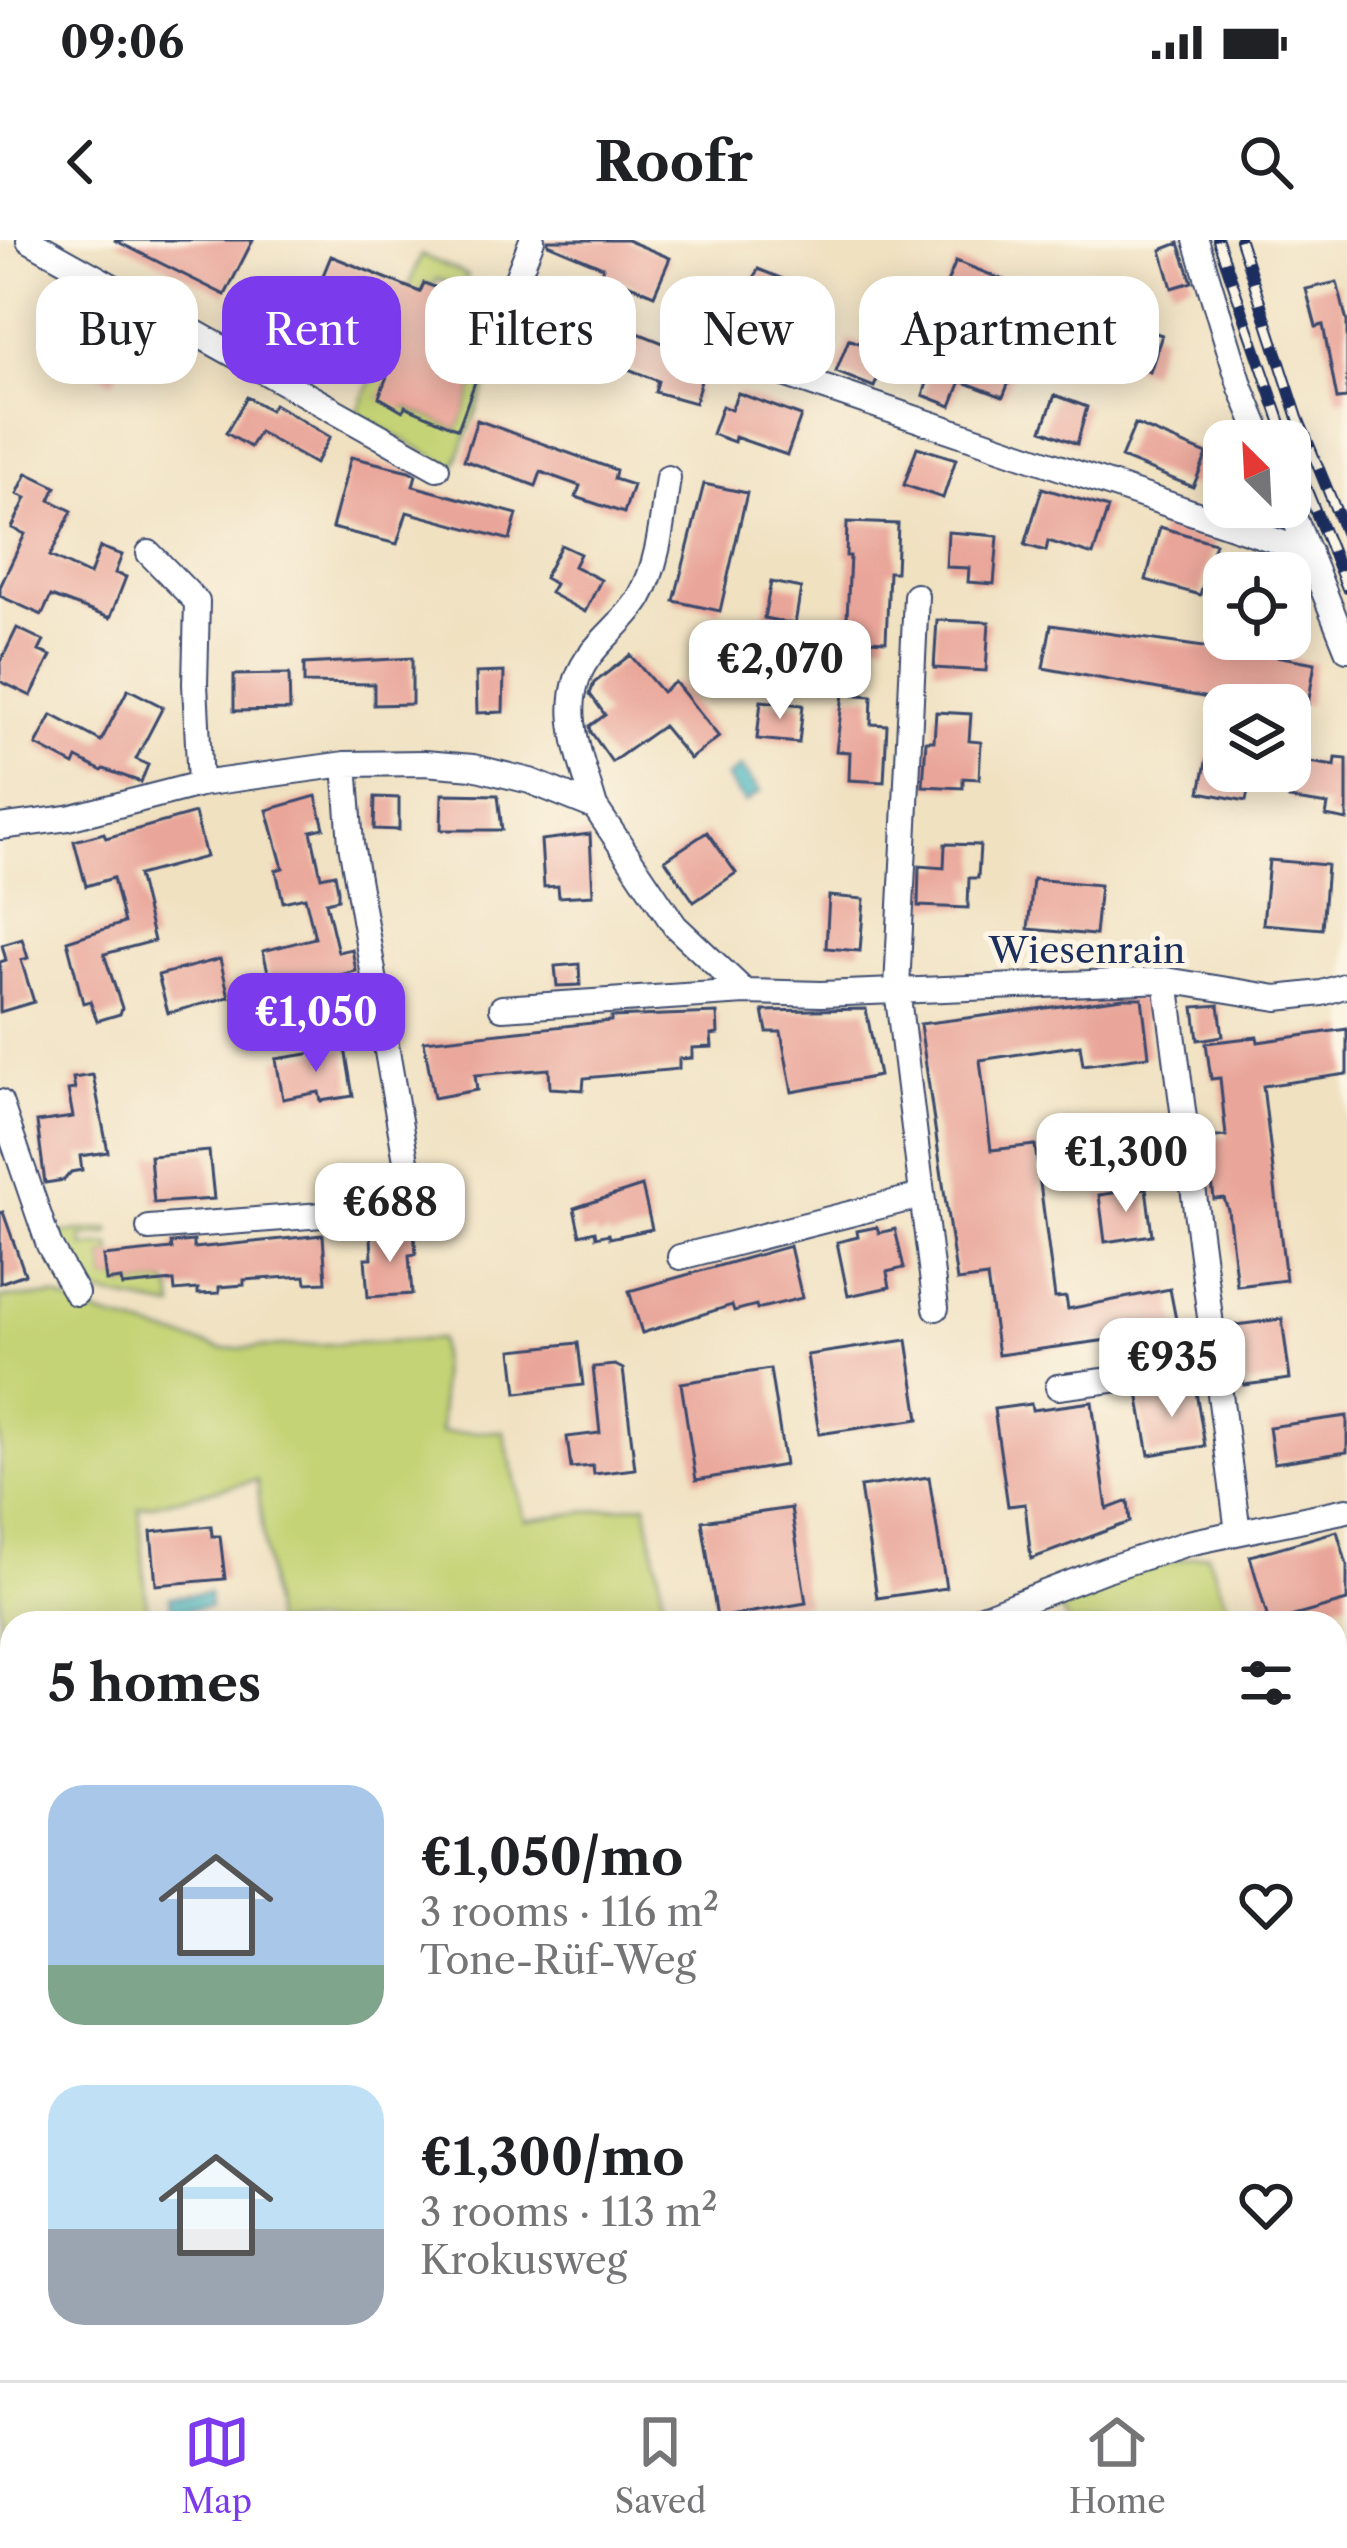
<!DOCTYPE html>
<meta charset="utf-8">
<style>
:root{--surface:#fff;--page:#f2f2f2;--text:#202124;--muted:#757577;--line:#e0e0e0;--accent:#7c3aed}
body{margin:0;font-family:"Libre Caslon Text",serif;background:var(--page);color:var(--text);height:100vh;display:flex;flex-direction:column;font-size:45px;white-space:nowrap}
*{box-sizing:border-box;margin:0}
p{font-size:39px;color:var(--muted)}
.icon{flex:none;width:66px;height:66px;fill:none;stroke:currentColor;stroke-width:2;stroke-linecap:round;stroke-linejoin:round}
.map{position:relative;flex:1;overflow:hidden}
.details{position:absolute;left:0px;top:1371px;width:1347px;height:771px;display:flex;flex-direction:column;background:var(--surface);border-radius:36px 36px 0 0;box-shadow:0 6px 30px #0003}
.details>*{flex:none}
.hud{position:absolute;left:36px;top:36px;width:1275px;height:108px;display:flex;gap:24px}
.needle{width:78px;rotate:336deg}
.fabs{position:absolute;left:1203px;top:180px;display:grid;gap:24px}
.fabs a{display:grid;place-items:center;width:108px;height:108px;border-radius:24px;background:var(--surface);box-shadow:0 6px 30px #0003;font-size:60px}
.price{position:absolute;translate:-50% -102px;padding:0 27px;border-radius:24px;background:#fff;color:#222;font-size:39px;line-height:78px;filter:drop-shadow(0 3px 6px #0008)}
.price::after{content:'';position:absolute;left:50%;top:72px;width:36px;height:27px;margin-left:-18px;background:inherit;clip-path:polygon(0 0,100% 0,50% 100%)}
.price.active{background:var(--accent);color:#fff}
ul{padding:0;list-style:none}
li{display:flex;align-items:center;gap:36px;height:300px;padding:0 48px}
li span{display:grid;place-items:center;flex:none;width:336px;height:240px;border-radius:36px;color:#555}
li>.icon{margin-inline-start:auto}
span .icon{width:144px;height:144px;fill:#fffc;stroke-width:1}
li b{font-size:51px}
h2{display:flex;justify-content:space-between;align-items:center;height:144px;padding:0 48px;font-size:51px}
.pill{padding:0 42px;border-radius:36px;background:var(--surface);box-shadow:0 6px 30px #0003;font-size:42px;line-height:108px}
.pill.active{background:var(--accent);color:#fff}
.status{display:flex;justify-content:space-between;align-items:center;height:84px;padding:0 60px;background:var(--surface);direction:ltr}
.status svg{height:33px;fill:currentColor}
header{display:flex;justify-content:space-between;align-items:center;height:156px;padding:0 48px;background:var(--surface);font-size:54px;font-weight:700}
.menu{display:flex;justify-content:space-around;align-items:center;height:168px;border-top:3px solid var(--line);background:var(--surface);font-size:33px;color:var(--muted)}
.menu a{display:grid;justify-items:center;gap:6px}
.menu .active{color:var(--accent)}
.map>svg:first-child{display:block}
.green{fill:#c4d375;stroke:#70816a;stroke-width:3}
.water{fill:#46b5bf;stroke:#30728e;stroke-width:3}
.building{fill:#e9a599}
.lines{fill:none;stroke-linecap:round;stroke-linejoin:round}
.street-casing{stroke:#3b4a6d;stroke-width:28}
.street{stroke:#fff;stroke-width:24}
.rail-casing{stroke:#1b2f5e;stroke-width:12}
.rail{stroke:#fcf5e5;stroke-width:8;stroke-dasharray:22;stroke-linecap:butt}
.labels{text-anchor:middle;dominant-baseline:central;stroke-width:10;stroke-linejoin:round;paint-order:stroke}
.street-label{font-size:36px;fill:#1b2f5e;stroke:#fcf5e5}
</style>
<div class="status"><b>09:06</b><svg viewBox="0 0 49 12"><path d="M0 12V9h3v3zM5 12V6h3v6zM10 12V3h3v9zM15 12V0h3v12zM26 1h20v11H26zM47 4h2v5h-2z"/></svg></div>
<header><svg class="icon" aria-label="back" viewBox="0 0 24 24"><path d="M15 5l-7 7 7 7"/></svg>Roofr<svg class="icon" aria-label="search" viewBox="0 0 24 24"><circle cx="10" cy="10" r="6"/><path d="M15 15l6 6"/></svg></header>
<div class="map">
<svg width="1347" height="2140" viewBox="0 0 1347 2140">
<rect width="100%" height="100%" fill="#fcf5e5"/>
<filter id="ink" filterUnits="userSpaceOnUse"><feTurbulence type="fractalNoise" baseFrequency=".00833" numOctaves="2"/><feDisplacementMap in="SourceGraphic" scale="24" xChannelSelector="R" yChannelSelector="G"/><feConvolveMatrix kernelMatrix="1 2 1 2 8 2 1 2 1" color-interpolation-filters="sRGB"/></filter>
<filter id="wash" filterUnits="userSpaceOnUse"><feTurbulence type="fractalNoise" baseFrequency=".004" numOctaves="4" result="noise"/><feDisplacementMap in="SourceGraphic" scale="48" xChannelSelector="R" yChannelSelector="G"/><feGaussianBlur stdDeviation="2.7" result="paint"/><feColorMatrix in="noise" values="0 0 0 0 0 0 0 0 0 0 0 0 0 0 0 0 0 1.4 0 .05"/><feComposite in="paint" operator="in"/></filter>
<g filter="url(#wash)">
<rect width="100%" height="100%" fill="#f0e1c1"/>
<path class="green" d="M 421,15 L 468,35 L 462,48 L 437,39 L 433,46 L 424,43 L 407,86 L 462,108 L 455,123 L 380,157 L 458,189 L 475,142 L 486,147 L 454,228 L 357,174 Z
M 110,989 L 109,994 L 82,997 L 84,1007 L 111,1005 L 112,1015 L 103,1016 L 106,1040 L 121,1039 L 123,1046 L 165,1042 L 172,1050 L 174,1068 L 95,1053 L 55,993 Z
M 55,1056 L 95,1074 L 222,1109 L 440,1099 L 441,1193 L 503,1191 L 525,1280 L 646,1264 L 668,1383 L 273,1383 L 257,1240 L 139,1268 L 148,1383 L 12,1383 L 12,1860 L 0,1862 L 0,1058 Z
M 1207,1314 L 1235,1383 L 1068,1383 L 1056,1361 L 1132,1330 Z
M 1335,1622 L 1347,1653 L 1347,2140 L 0,2140 L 0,2130 L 12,2127 L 1335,2130 Z"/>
<path class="water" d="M 741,527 L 760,552 L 745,563 L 726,538 Z
M 209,1353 L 210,1367 L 172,1371 L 170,1357 Z"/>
<g id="blocks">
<path class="building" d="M 114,0 L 253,0 L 225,55 Z
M 548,0 L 627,0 L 670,18 L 654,55 L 601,33 L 603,27 L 548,4 Z
M 1179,3 L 1192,42 L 1172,48 L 1161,10 Z
M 331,16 L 420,52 L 424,43 L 479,64 L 451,133 L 475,142 L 458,189 L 405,166 L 403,171 L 379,157 L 389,131 L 299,94 Z
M 956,21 L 1009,42 L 980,113 L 1015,127 L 1003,157 L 961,141 L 951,166 L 923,155 L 927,143 L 883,125 L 874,147 L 836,132 L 849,99 L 866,106 L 877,77 L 913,91 L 927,56 L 940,60 Z
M 758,29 L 808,49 L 792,90 L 741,70 Z
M 1337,42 L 1347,82 L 1347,158 L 1337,159 L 1323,85 L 1316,87 L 1306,49 Z
M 542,55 L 668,105 L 676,75 L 705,82 L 699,106 L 706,108 L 707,118 L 695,163 L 655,152 L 658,141 L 577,108 L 574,113 L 526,93 Z
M 73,56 L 139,93 L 113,142 L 47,105 Z
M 1126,83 L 1162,95 L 1150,132 L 1114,120 Z
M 738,153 L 801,176 L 787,215 L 735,197 L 734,202 L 712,194 L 722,166 L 731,170 Z
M 1055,155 L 1087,167 L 1077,204 L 1042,190 Z
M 247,157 L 270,170 L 274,164 L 330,197 L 315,224 L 259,192 L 250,207 L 226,193 Z
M 477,180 L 616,230 L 614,239 L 633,245 L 624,273 L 576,257 L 580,246 L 541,232 L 536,246 L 464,220 Z
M 1135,184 L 1207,214 L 1193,247 L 1121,218 Z
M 917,207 L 956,219 L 943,258 L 904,245 Z
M 351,217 L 409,231 L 416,235 L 413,246 L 517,274 L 510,300 L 407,272 L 397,304 L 332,288 Z
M 27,233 L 56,247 L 50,260 L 72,271 L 50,316 L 90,335 L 100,307 L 122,315 L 115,333 L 126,337 L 110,378 L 51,356 L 42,375 L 0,356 L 0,347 L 25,294 L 12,288 L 26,258 L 17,254 Z
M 704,244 L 747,253 L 720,371 L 674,361 Z
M 1042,248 L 1108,268 L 1093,315 L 1048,301 L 1046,311 L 1025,305 Z
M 847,282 L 898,284 L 896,332 L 889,332 L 886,401 L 846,399 L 850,316 L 846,316 Z
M 1160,287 L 1215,303 L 1200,355 L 1146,340 Z
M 948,292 L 998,296 L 994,344 L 968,342 L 969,328 L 946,327 Z
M 561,305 L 580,314 L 574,326 L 601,340 L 585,372 L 550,353 L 555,344 L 544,338 Z
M 771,342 L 801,348 L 795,384 L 764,378 Z
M 937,380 L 989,382 L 986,431 L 934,428 Z
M 1051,385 L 1224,410 L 1225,407 L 1315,423 L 1308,465 L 1247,465 L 1043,428 Z
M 17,388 L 44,401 L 39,411 L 51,416 L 31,456 L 0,441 L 0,423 Z
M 630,415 L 662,452 L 675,442 L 719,497 L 690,519 L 663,486 L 612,522 L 591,492 L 590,486 L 605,475 L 590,454 L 594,443 Z
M 412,418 L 412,464 L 374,465 L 374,444 L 304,443 L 304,424 Z
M 504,432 L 503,472 L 477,473 L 476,433 Z
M 289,434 L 290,470 L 234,471 L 234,435 Z
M 128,449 L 163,467 L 136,519 L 148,525 L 141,542 L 104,529 L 102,531 L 77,518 L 74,525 L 36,505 L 52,475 L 101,501 Z
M 843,454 L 872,456 L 871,484 L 887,485 L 884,542 L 849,540 L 850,512 L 836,511 Z
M 761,461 L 803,465 L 799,503 L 757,499 Z
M 936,472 L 971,474 L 969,501 L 981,502 L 979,539 L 963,538 L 963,548 L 923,546 L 926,501 L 934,501 Z
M 1214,483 L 1224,484 L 1224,531 L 1252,531 L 1246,561 L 1200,552 Z
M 1336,518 L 1347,519 L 1347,580 L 1326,576 L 1328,565 L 1289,559 L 1296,520 L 1335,526 Z
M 442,554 L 498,555 L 502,590 L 441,590 Z
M 316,556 L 324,588 L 311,591 L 321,637 L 335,634 L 338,650 L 338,659 L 326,662 L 338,712 L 352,709 L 356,731 L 273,752 L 263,711 L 315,698 L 305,657 L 283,662 L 276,630 L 283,628 L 267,570 Z
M 375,557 L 399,558 L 399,590 L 374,589 Z
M 195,573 L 206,617 L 138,635 L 154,701 L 104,714 L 122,768 L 120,774 L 97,781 L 90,761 L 83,763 L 67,701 L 124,683 L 113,638 L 86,646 L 74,601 L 104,593 L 106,598 Z
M 707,592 L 736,633 L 694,662 L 665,620 Z
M 590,594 L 593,655 L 559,657 L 558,646 L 544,647 L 541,600 Z
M 945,604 L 980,605 L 978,638 L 969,638 L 968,668 L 918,666 L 919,626 L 944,628 Z
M 1269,620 L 1327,625 L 1322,689 L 1263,684 Z
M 1033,639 L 1100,645 L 1095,695 L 1028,689 Z
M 829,656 L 864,659 L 860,711 L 826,708 Z
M 22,699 L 28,718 L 21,720 L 34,762 L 0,772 L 0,722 L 6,720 L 2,705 Z
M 220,719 L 229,757 L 168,773 L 158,735 Z
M 579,724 L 580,745 L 557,746 L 555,726 Z
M 1123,758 L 1142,758 L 1149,816 L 1083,825 L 1080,805 L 980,820 L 991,910 L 1035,905 L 1055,1058 L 1066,1057 L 1068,1069 L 1170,1049 L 1178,1090 L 1109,1103 L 1108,1100 L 998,1115 L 987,1037 L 957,1041 L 920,784 Z
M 1219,765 L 1223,796 L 1198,800 L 1194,767 Z
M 866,769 L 879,836 L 792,852 L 781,792 L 767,792 L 763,771 Z
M 717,773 L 718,794 L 711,795 L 712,807 L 692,808 L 692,818 L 679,819 L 679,829 L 584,838 L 583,850 L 550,848 L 549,829 L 475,835 L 477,850 L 434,858 L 424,801 L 611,781 L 611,777 Z
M 1347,789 L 1347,834 L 1263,846 L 1286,1040 L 1237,1046 L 1228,970 L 1224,958 L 1214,959 L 1207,898 L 1226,896 L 1220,838 L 1211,839 L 1206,803 L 1257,797 L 1258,802 Z
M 345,808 L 353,856 L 321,861 L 319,852 L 283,859 L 276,819 Z
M 93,835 L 108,912 L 80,916 L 82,930 L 71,932 L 64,940 L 45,943 L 37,882 L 73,877 L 68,850 L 75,849 L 73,838 Z
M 209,911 L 214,959 L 154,963 L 150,916 Z
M 642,946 L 652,989 L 610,998 L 609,994 L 596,997 L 595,991 L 580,995 L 574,968 Z
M 1146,948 L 1152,995 L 1105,1002 L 1099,955 Z
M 3,972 L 25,1034 L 0,1043 L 0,973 Z
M 877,987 L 879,993 L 895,989 L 904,1028 L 887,1032 L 890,1047 L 848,1056 L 837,1002 L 858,997 L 857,991 Z
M 414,992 L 416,1014 L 409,1015 L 412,1054 L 368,1057 L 365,1018 L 372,1018 L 371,996 Z
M 323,995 L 326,1042 L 306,1043 L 305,1036 L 244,1040 L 244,1045 L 219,1047 L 219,1053 L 198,1054 L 198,1049 L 175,1051 L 174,1041 L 122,1046 L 121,1039 L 106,1041 L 103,1016 L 172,1009 L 171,1003 L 194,1001 L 194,1008 Z
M 790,1006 L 802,1058 L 757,1069 L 756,1065 L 734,1071 L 732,1065 L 642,1093 L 629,1051 Z
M 1282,1079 L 1290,1139 L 1244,1145 L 1236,1085 Z
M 907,1100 L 919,1179 L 819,1194 L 807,1115 Z
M 578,1103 L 583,1145 L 517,1153 L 512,1110 Z
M 615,1125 L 623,1129 L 635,1229 L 594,1234 L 593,1226 L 571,1228 L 567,1197 L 600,1193 L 593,1127 Z
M 770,1129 L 785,1225 L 696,1240 L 681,1143 Z
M 1195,1146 L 1205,1206 L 1149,1215 L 1138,1153 Z
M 1092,1162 L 1107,1269 L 1128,1261 L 1130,1282 L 1031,1319 L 1025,1264 L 1008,1266 L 994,1169 L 1031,1164 L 1032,1170 Z
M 1347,1176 L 1347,1212 L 1274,1223 L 1269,1187 Z
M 929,1237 L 946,1348 L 877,1358 L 860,1247 Z
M 791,1268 L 806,1363 L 717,1378 L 702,1281 Z
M 211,1286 L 212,1296 L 220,1296 L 225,1339 L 156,1345 L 151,1292 Z
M 1337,1291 L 1347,1325 L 1347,1361 L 1269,1383 L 1250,1316 Z"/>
</g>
</g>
<g filter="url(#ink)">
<use href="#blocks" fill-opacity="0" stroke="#3b4a6d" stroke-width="3"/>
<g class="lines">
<defs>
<path id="street" d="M 29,0 L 437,228
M 1196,0 L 1241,148 L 1263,201
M 497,89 L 532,0
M 722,113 L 1309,312
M 1290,267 L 1347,409
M 149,313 L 197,362 L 195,444 L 200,544
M 916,356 L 897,749 L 936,1068
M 595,567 C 581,517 554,460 591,414 C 606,394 628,378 640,357 C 660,321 662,278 668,238
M 0,587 L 68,578 L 200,544 L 345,524 L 424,523 L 473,527 L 530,541 L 595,567 L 675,686 L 745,752 L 821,754 L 1166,740 L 1277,758 L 1322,753 L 1347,745
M 1166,740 L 1238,1292
M 502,768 L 745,752
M 261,785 L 282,789 L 380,776
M 0,862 L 49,1005 L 76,1053
M 149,988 L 389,970 L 410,944 L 351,604 L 345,524
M 680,1017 L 920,956
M 1058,1147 L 1218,1126
M 967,1383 L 1104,1330 L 1188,1303 L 1347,1270
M 0,1993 L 12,1991"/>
</defs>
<use href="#street" class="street-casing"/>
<use href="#street" class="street"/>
<defs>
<path id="rail" d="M 1218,0 L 1287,201
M 1240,0 L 1298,178 L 1347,297
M 1290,209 L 1347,348"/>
</defs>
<use href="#rail" class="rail-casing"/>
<use href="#rail" class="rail"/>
</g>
</g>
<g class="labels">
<g class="street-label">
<text x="1087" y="710">Wiesenrain</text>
</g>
</g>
</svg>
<div class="fabs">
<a><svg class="needle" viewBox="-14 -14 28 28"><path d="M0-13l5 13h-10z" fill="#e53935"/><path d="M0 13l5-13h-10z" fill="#757577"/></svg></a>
<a><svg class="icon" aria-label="locate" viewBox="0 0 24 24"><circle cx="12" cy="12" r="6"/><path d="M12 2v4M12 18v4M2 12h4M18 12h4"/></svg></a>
<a><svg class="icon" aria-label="layers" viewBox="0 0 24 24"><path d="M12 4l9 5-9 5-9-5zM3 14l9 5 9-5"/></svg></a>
</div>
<b class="price" style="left:780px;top:482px">€2,070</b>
<b class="price active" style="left:316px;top:835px">€1,050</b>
<b class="price" style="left:1126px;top:975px">€1,300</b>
<b class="price" style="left:390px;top:1025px">€688</b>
<b class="price" style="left:1172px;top:1180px">€935</b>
<div class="hud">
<a class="pill">Buy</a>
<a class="pill active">Rent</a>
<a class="pill">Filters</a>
<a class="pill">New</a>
<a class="pill">Apartment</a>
</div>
<section class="details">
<h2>5 homes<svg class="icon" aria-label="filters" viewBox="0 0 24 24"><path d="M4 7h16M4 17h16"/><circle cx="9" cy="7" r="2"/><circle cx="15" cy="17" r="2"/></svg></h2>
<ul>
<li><span style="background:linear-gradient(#a9c7e8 75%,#7fa58c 0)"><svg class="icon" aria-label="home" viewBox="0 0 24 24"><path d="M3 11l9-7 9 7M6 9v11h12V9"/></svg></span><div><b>€1,050/mo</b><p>3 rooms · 116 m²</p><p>Tone-Rüf-Weg</p></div><svg class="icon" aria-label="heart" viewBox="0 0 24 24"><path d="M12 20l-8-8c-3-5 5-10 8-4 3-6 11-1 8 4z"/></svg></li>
<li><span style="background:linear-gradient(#bfe0f5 60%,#9aa5b1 0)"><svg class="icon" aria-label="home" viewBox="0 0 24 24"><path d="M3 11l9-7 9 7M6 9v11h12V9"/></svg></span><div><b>€1,300/mo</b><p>3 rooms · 113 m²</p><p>Krokusweg</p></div><svg class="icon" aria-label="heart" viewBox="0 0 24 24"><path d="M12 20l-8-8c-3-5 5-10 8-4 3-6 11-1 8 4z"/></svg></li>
</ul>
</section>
</div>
<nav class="menu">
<a class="active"><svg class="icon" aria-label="map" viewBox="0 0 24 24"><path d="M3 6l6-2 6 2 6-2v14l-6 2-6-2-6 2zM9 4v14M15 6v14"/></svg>Map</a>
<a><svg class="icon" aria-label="saved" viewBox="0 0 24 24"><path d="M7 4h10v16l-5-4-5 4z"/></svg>Saved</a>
<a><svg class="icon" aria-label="home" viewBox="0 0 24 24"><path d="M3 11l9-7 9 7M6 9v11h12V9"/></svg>Home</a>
</nav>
